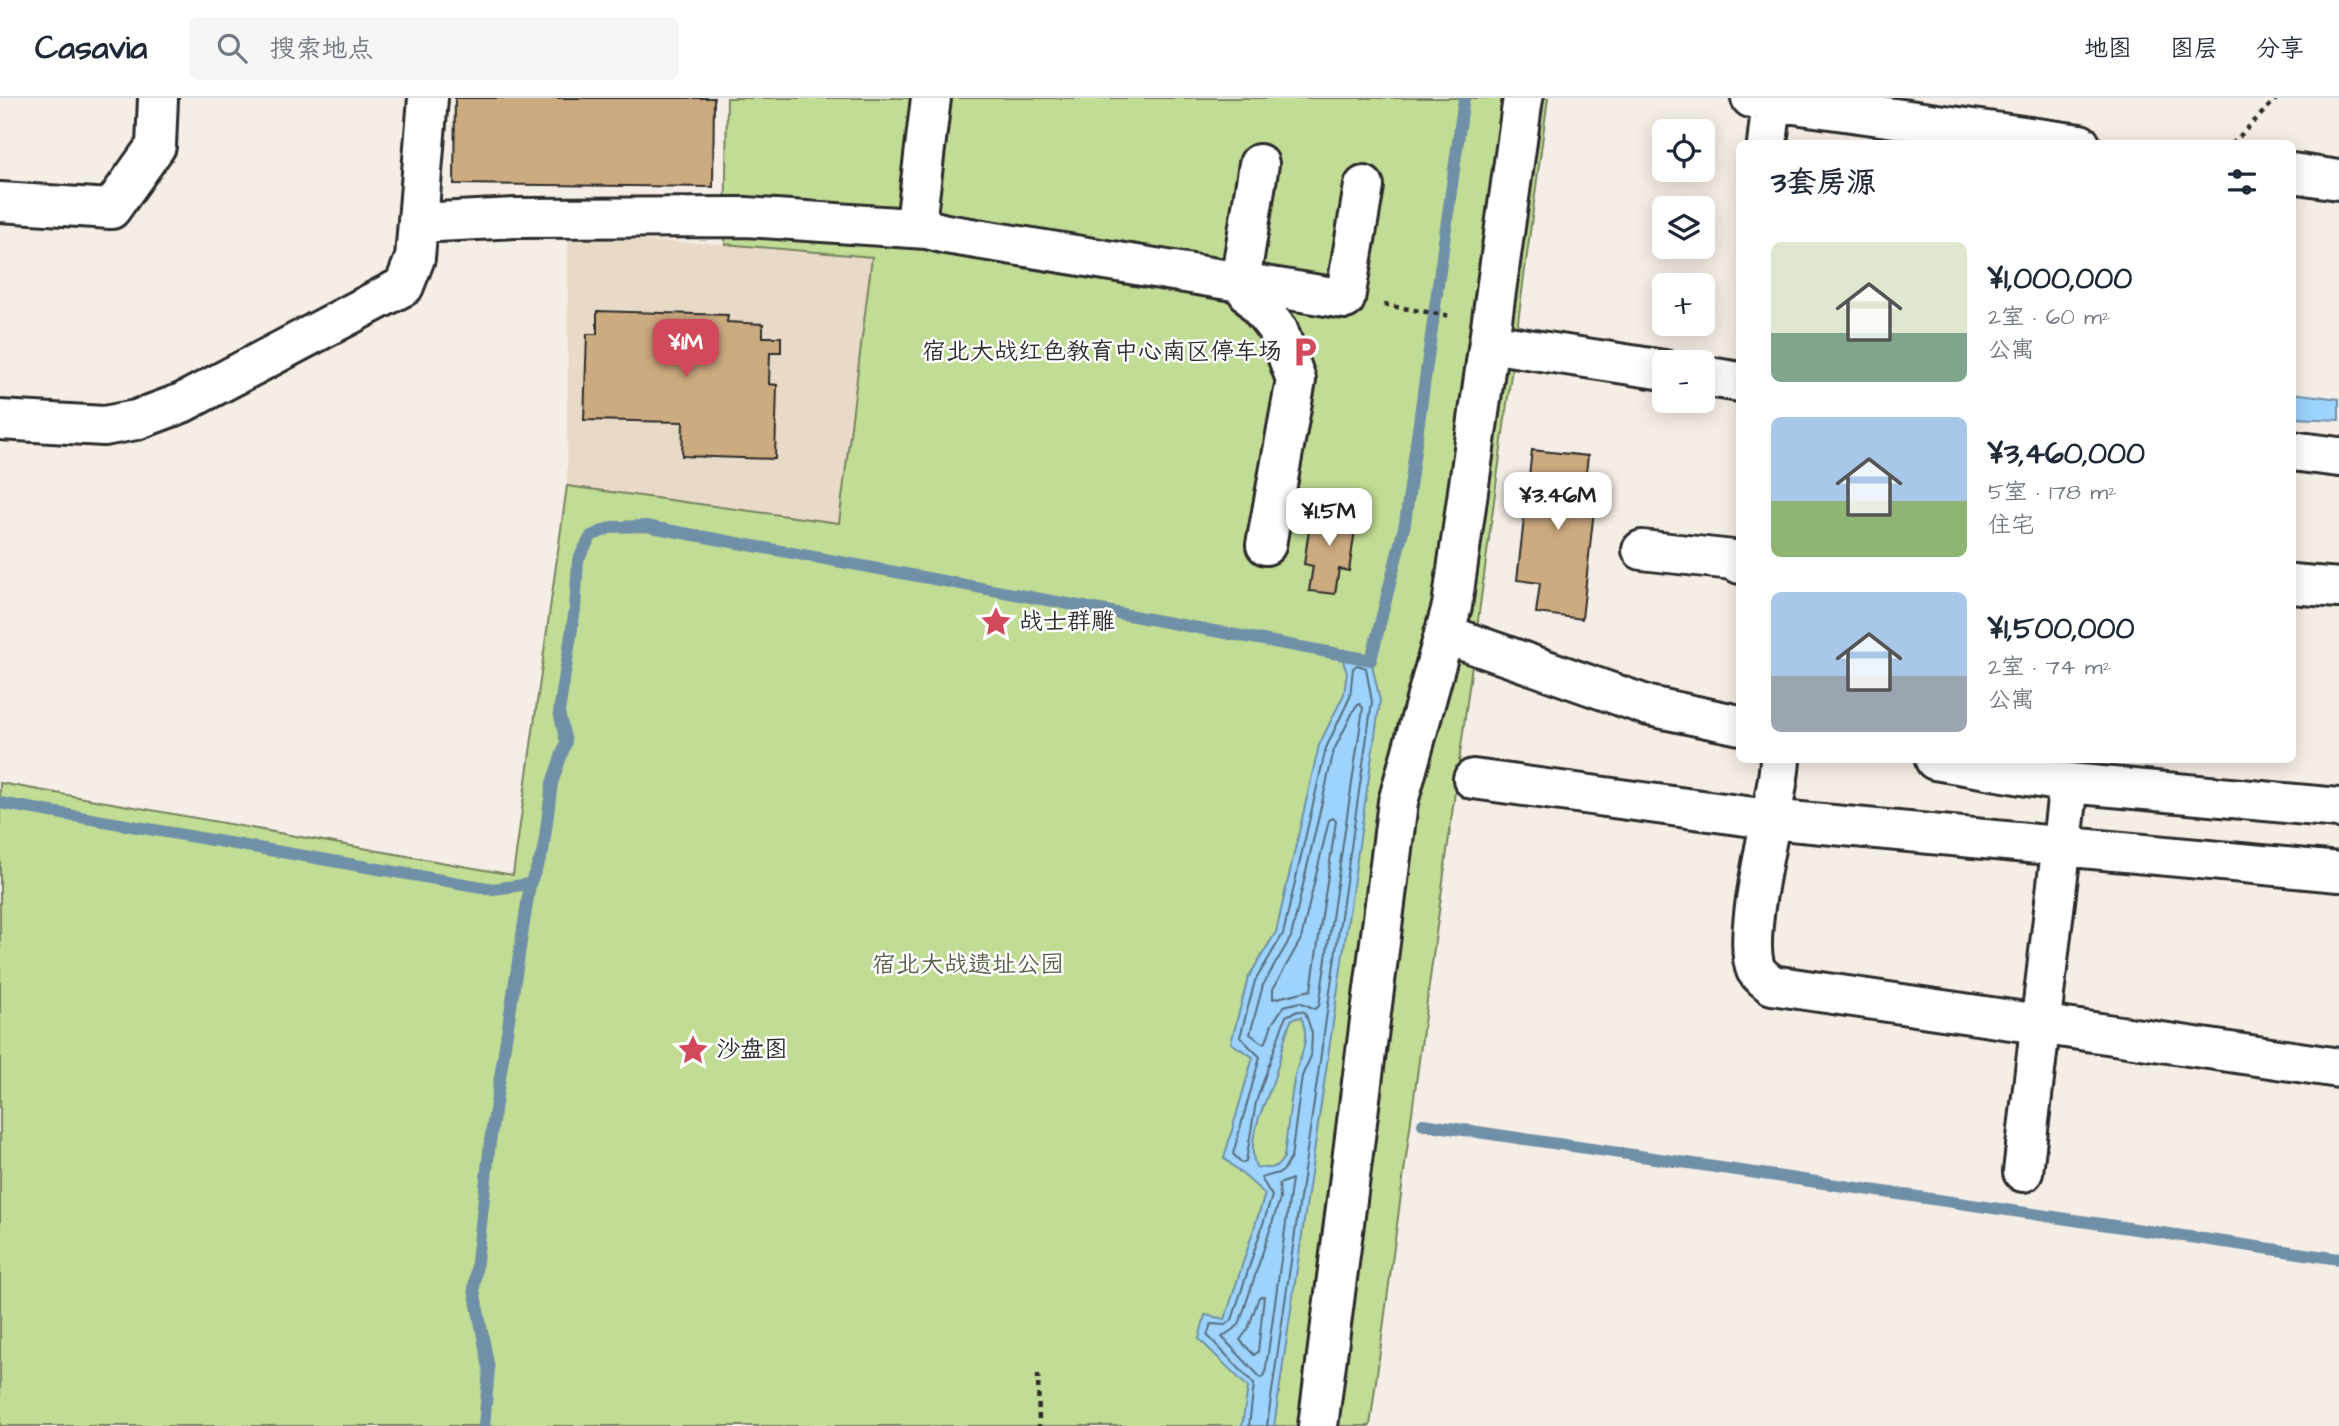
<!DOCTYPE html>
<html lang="zh">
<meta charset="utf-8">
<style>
:root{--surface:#fff;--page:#f6f6f7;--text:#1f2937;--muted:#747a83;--line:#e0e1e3;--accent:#d1495b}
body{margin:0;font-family:"Architects Daughter","LXGW WenKai TC",sans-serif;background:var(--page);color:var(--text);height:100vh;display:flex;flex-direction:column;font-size:26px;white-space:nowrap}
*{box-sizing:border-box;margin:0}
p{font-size:23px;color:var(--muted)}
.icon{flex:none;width:38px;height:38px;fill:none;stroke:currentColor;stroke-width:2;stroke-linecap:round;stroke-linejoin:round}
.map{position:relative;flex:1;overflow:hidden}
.details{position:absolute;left:1736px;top:42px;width:560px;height:623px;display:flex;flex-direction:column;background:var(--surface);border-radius:10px;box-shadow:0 4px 18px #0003}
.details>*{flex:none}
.controls{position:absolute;left:1652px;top:21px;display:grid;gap:14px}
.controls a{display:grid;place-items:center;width:63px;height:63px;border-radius:10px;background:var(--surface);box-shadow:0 4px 18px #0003;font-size:35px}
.price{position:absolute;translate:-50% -60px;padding:0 16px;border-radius:14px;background:#fff;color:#222;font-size:23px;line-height:46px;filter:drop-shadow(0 2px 4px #0008)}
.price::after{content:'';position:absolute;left:50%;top:42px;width:21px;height:16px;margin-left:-10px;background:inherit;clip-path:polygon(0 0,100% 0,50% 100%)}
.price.on{background:var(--accent);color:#fff}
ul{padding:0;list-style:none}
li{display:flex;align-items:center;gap:21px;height:175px;padding:0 35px}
li span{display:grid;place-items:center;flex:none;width:196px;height:140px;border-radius:10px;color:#555}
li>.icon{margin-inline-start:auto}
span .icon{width:84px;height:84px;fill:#fffc;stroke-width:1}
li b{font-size:30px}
h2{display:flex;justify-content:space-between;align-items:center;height:84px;padding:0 35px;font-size:30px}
header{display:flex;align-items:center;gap:42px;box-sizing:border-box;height:98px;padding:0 35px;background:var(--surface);border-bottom:2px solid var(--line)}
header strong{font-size:33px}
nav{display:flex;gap:38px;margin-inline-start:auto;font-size:24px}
.search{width:490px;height:63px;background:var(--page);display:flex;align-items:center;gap:18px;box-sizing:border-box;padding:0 24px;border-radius:10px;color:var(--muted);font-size:26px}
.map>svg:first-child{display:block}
.built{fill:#e9dac7}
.green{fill:#c1dc94;stroke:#768460;stroke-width:2}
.water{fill:#9dd3fc;stroke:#6f90a8;stroke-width:2;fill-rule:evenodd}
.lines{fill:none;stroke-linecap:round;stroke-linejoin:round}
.shore{stroke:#596e7f;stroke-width:2}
.stream{stroke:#6f90a8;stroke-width:12}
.building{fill:#cdab80;stroke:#2b2b2b;stroke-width:2}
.minor-casing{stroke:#2b2b2b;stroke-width:44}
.path{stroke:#2b2b2b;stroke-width:4.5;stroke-dasharray:5 5;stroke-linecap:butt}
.minor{stroke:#fff;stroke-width:38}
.labels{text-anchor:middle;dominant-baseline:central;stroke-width:5;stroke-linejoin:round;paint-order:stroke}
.poi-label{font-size:24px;fill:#2b2b2b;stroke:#fff;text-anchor:start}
.park-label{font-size:24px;fill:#58604a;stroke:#fff}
</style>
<header>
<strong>Casavia</strong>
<div class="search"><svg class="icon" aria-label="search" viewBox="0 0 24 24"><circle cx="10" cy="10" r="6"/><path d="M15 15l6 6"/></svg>搜索地点</div>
<nav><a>地图</a><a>图层</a><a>分享</a></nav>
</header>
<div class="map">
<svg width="2339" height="1328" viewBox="0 0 2339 1328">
<rect width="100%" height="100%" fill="#f5eee6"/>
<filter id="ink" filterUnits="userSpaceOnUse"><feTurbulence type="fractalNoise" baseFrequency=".0143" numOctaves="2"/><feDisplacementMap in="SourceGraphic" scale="14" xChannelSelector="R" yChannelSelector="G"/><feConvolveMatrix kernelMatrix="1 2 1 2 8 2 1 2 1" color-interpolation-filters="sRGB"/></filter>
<g filter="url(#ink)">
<path class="built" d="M 568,140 L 725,146 L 872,159 L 839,426 L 567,388 Z"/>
<path class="green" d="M 727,0 L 1548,0 L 1370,1328 L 0,1328 L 0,685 L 513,777 L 567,388 L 839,425 L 872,159 L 725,146 Z"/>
<path class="water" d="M 2292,295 L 2339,301 L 2339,322 L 2293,320 Z
M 1341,557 L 1371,562 L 1380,603 L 1274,1328 L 1242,1328 L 1248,1289 L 1199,1241 L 1205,1217 L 1225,1221 L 1265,1096 L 1224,1060 L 1253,959 L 1231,945 L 1248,880 L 1276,834 L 1319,647 L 1344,596 L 1347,575 ZM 1301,919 C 1312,946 1298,958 1294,982 C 1290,1008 1287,1033 1284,1059 C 1277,1072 1270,1071 1256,1069 C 1244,1038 1268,1004 1276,974 C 1282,956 1283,939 1292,921 Z"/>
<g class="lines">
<path class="shore" d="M 1360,606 L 1363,610 L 1319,908 L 1315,911 L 1300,904 L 1284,908 L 1272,926 L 1266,944 L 1262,945 L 1250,936 L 1263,887 L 1291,839 L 1334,652 L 1356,608 Z
M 1333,720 L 1336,723 L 1311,892 L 1273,901 L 1273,891 L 1301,841 L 1329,722 Z
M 1292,1081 L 1265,1277 L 1261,1280 L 1222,1239 L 1239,1227 L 1280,1101 L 1279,1086 Z
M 1264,1198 L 1258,1254 L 1254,1257 L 1240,1242 L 1248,1231 L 1259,1199 Z
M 1249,1328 L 1254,1286 L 1207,1237 L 1211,1226 L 1225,1227 L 1232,1222 L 1272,1098 L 1261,1080 L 1282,1074 L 1291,1060 L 1302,978 L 1311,958 L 1312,935 L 1305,914 L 1298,913 L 1286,918 L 1256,1004 L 1246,1063 L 1242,1065 L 1233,1056 L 1260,959 L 1240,939 L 1255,883 L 1283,836 L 1326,650 L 1350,599 L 1353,570 L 1357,567 L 1366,570 L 1372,604 L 1267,1328"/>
<path class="stream" d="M 0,705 L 493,791 L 530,786 L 543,754 L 552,685 L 566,644 L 559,614 L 575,511 L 578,462 L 591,438 L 612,429 L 646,428 L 1371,562 L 1405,425 L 1464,0
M 1423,1026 L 2339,1161
M 484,1328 L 489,1271 L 474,1191 L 490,1044 L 530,786"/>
</g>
<path class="building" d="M 455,0 L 714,0 L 713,89 L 454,86 Z
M 597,213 L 728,217 L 727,224 L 763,226 L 763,239 L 781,239 L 781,254 L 770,254 L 769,286 L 777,287 L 775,361 L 682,358 L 683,324 L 584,322 L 587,236 L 597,236 Z
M 1532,352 L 1588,358 L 1584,392 L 1596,394 L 1582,521 L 1536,515 L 1540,485 L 1517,482 Z
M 1312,411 L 1357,418 L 1349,473 L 1339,471 L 1335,496 L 1309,493 L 1313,468 L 1304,466 Z"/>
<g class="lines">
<defs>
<path id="minor" d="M 931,0 L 917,117 L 927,131 L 946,136 L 1345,201 L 1364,88
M 1751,0 L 2080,46
M 1767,46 L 1772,3
M 1259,66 L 1240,184 L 1278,232 L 1296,282 L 1266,447
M 2292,75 L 2339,82
M 0,104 L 111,111 L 156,48 L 158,0
M 418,125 L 516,120 L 746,119 L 927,131
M 1489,245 L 1664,272
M 1703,278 L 1740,284
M 0,322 L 104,328 L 136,322 L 182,305 L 404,188 L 415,160 L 428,0
M 2292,353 L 2339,359
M 1642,452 L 1733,462 L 1740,466
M 2292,486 L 2339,490
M 1444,536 L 1649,608 L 1740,627
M 1780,662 C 1778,707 1740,835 1756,872 C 1759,877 1767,883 1772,887 L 2339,970
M 1935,662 L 2069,685 L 2339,710
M 1473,681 L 1768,721 L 2339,774
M 2023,1074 L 2069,685
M 1318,1328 L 1398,704 L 1452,508 L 1523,0"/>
</defs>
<use href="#minor" class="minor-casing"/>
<path class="path" d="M 2232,46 L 2277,0
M 1384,207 L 1451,218
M 1038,1276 L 1039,1328"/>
<use href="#minor" class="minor"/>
</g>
</g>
<defs>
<symbol id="parking-bare" viewBox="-9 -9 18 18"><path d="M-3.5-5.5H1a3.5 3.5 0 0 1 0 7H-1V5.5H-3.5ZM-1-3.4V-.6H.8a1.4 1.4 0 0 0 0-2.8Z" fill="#d1495b" stroke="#fff" stroke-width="2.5" paint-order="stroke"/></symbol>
<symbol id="sight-bare" viewBox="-9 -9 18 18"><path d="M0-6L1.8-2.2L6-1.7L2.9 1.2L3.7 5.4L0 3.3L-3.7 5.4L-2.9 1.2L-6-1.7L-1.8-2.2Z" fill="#d1495b" stroke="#fff" stroke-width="2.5" paint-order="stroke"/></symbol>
</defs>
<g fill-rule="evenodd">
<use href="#parking-bare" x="1283" y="232" width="44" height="44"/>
<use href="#sight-bare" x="974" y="502" width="44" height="44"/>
<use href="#sight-bare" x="671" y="930" width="44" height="44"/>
</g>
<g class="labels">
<g class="poi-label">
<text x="1282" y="254" text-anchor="end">宿北大战红色教育中心南区停车场</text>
<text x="1019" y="524">战士群雕</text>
<text x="716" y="952">沙盘图</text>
</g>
<g class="park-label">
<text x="968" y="867">宿北大战遗址公园</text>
</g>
</g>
</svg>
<div class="controls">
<a><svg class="icon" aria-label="locate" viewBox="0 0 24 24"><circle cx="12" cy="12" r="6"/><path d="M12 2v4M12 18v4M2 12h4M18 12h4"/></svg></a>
<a><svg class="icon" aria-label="layers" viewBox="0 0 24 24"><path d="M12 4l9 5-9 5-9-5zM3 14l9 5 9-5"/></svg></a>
<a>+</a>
<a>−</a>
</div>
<b class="price on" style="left:686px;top:281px">¥1M</b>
<b class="price" style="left:1558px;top:434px">¥3.46M</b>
<b class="price" style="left:1329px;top:450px">¥1.5M</b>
<section class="details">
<h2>3套房源<svg class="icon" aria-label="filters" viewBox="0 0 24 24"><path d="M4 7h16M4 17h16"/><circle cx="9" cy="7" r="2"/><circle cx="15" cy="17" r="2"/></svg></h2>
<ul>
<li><span style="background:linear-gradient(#dfe7d0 65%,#7fa58c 0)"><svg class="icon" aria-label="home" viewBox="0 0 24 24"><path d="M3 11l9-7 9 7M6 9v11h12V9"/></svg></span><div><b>¥1,000,000</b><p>2室 · 60 m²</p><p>公寓</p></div></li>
<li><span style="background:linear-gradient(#a9c7e8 60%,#8fb573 0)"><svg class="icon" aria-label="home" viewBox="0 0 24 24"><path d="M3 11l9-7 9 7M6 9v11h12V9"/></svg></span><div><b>¥3,460,000</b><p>5室 · 178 m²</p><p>住宅</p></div></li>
<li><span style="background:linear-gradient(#a9c7e8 60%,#9aa5b1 0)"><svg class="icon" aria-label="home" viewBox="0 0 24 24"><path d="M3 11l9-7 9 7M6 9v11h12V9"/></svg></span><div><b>¥1,500,000</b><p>2室 · 74 m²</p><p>公寓</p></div></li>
</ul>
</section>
</div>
